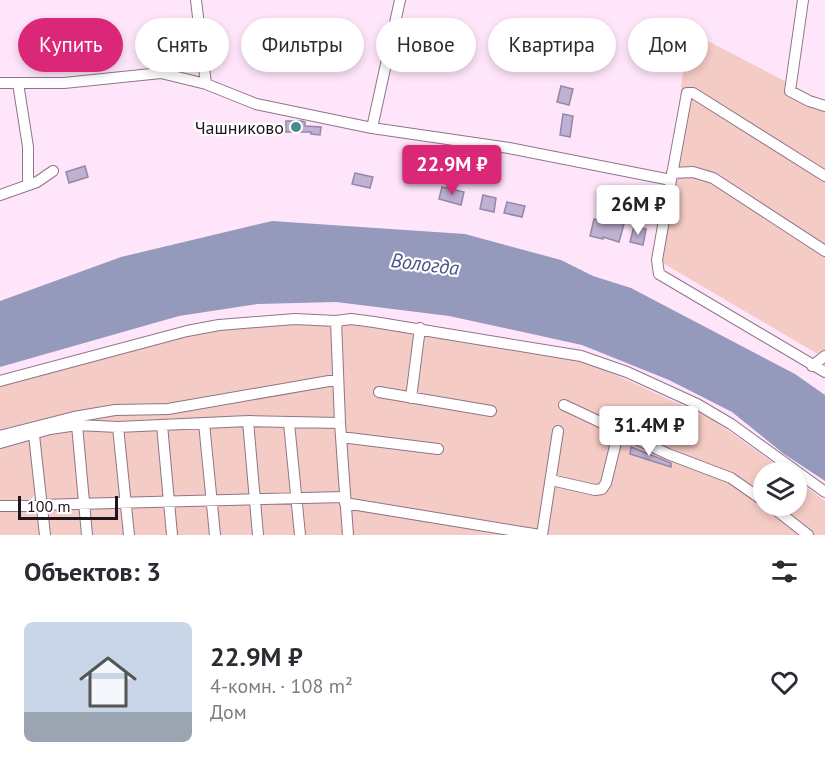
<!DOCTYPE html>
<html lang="ru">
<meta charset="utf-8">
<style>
:root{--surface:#fff;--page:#f7f7f7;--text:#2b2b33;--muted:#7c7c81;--line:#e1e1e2;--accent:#db2777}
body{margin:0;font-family:"PT Sans",sans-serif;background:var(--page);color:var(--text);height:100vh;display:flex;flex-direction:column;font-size:22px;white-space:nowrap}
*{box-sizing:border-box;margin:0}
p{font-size:20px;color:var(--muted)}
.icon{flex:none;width:33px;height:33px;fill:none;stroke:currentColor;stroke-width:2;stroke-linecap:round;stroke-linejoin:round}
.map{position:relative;height:535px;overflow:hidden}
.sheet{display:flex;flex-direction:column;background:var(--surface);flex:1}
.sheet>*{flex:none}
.banner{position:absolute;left:18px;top:18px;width:789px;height:54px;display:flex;gap:12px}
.fabs{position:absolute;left:753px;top:462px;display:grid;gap:12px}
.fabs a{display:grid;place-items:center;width:54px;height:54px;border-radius:50%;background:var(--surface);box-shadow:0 3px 9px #0003;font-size:30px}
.scale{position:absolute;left:18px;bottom:15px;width:100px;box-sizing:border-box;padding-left:6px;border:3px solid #1f141d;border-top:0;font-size:16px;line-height:21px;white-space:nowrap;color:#1f141d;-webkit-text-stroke:4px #fff;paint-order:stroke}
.price{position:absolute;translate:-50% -51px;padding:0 14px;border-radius:6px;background:#fff;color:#222;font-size:20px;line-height:39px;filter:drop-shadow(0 2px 3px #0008)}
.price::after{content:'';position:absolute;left:50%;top:36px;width:18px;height:14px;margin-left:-9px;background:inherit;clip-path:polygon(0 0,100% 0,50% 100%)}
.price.active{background:var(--accent);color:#fff}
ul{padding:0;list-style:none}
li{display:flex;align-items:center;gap:18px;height:150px;padding:0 24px}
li+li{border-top:2px solid var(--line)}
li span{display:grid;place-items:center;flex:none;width:168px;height:120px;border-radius:9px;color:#555}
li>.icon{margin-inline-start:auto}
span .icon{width:72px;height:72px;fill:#fffc;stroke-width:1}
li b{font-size:26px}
h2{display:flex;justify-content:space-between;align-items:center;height:72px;padding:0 24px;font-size:26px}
.pill{padding:0 21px;border-radius:27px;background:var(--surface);box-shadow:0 3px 9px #0003;font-size:21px;line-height:54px}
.pill.active{background:var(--accent);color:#fff}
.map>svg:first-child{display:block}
.green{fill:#f5cbc5}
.water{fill:#959abd}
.building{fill:#bfb1d2;stroke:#9587a7;stroke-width:1.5}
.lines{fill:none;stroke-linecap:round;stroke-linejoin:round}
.minor-casing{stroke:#90748b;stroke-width:12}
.minor{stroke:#fff;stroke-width:10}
.poi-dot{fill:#448c8d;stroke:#fff;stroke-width:2}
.labels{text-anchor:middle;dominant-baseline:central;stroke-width:4.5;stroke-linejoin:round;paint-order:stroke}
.poi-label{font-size:18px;fill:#1f141d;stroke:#fff;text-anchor:end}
.water-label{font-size:20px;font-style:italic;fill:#4d5384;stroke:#fff}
</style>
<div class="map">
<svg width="825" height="535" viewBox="0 0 825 535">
<rect width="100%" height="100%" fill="#ffe5fa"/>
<path class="green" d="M 688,28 L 706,40 L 825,102 L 825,351 L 823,353 L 816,353 L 661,262 Z
M 373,324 L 581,359 L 712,419 L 786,472 L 764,472 L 764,506 L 796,506 L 797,480 L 825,501 L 825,535 L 0,535 L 0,385 L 188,334 L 252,325 Z"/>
<path class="water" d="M 272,221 L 465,234 L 561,260 L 593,276 L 631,288 L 795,374 L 825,395 L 825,481 L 784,454 L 732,412 L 669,380 L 582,345 L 449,316 L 336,302 L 258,304 L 179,316 L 0,367 L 0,301 L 121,257 Z"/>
<path class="building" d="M 561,86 L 573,89 L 569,105 L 557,102 Z
M 563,114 L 573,116 L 570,137 L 560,135 Z
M 286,121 L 302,121 L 305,122 L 305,126 L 321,127 L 320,135 L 311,134 L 311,132 L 286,132 Z
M 85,166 L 88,177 L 69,183 L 66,172 Z
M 355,173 L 373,177 L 370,188 L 352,184 Z
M 442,187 L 464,192 L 461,205 L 439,199 Z
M 483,195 L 496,198 L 494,212 L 480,209 Z
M 507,202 L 525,206 L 522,217 L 504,213 Z
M 594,219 L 624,224 L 619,242 L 603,237 L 603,239 L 590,236 Z
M 634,226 L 646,229 L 643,245 L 630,242 Z
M 631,447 L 671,463 L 671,467 L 630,454 Z"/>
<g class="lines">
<defs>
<path id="minor" d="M 196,0 L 206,84
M 803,0 L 790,91 L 809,101 L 825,106
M 0,83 L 64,83 L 161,73 L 206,84 L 256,104 L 372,128 L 509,148 L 671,180 L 657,260 L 659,274 L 825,372
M 18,83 L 28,147 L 28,184
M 372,128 L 400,0
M 672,173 L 693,172 L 713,178 L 825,251
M 671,180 L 687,93 L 693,93 L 825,176
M 0,195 L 37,182 L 53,171
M 336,321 L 340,423 L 348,535
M 812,366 L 825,356
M 0,381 L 187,331 L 219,325 L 295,319 L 336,321 L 351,319 L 374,322 L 581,356 L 627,372 L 697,404 L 731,424 L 825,492
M 379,392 L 491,411
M 411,398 L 420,328
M 564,405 L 668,454 L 731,478 L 764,501
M 248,421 L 258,535
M 204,423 L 215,535
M 289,423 L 300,535
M 77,425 L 87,535
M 162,425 L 172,535
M 118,427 L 129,535
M 34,435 L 45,535
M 0,436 L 74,417 L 115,410 L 168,409 L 329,381 L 338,381
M 341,437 L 438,449
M 0,443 L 50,429 L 77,425 L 118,427 L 248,421 L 340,423
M 551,480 L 595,490 L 602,489 L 606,483 L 619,430
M 345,503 L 540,535
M 0,506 L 344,497
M 771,506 L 808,535
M 542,535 L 558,431"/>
</defs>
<use href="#minor" class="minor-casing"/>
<use href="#minor" class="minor"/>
</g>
<circle class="poi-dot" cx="296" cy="127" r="6"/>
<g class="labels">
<g class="poi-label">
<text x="284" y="127">Чашниково</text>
</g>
<g class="water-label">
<text transform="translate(425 264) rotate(7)">Вологда</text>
</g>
</g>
</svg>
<div class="fabs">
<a><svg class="icon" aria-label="layers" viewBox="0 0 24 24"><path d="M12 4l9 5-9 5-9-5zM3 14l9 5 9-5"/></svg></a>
</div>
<div class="scale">100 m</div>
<b class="price active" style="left:452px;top:196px">22.9M ₽</b>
<b class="price" style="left:638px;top:236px">26M ₽</b>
<b class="price" style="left:649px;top:457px">31.4M ₽</b>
<div class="banner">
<a class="pill active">Купить</a>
<a class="pill">Снять</a>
<a class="pill">Фильтры</a>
<a class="pill">Новое</a>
<a class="pill">Квартира</a>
<a class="pill">Дом</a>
</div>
</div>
<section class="sheet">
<h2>Объектов: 3<svg class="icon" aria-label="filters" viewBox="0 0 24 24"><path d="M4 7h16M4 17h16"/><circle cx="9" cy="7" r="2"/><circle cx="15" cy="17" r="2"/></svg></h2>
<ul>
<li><span style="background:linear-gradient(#c9d6e8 75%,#9aa5b1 0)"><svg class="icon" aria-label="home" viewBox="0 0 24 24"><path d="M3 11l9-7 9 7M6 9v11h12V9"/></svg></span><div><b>22.9M ₽</b><p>4-комн. · 108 m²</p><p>Дом</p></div><svg class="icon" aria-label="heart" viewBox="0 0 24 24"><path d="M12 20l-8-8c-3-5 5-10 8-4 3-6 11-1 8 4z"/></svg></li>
</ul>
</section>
